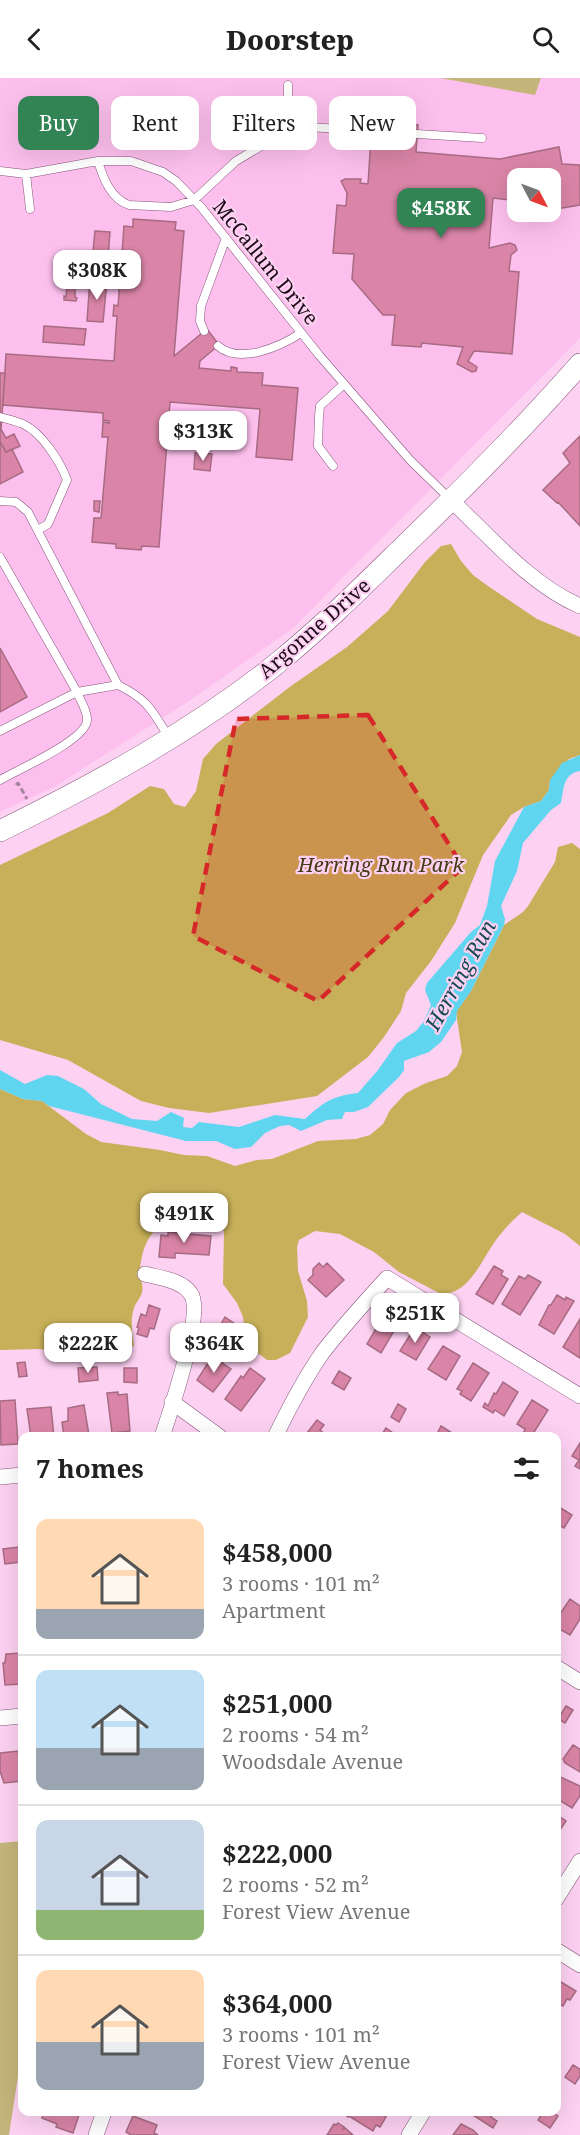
<!DOCTYPE html>
<meta charset="utf-8">
<style>
:root{--surface:#fff;--page:#f2f2f2;--text:#222;--muted:#767676;--line:#e0e0e0;--accent:#338455}
body{margin:0;font-family:"Noto Serif",serif;background:var(--page);color:var(--text);height:100vh;display:flex;flex-direction:column;font-size:22px;white-space:nowrap}
*{box-sizing:border-box;margin:0}
p{font-size:20px;color:var(--muted)}
.icon{flex:none;width:33px;height:33px;fill:none;stroke:currentColor;stroke-width:2;stroke-linecap:round;stroke-linejoin:round}
.map{position:relative;flex:1;overflow:hidden}
.drawer{position:absolute;left:18px;top:1354px;width:543px;height:684px;display:flex;flex-direction:column;background:var(--surface);border-radius:12px;box-shadow:0 6px 24px #0002}
.drawer>*{flex:none}
.guide{position:absolute;left:18px;top:18px;width:544px;height:54px;display:flex;gap:12px}
.needle{width:39px;rotate:131deg}
.fabs{position:absolute;left:507px;top:90px;display:grid;gap:12px}
.fabs a{display:grid;place-items:center;width:54px;height:54px;border-radius:12px;background:var(--surface);box-shadow:0 6px 24px #0002;font-size:30px}
.price{position:absolute;translate:-50% -51px;padding:0 14px;border-radius:12px;background:#fff;color:#222;font-size:20px;line-height:39px;filter:drop-shadow(0 2px 3px #0008)}
.price::after{content:'';position:absolute;left:50%;top:36px;width:18px;height:14px;margin-left:-9px;background:inherit;clip-path:polygon(0 0,100% 0,50% 100%)}
.price.current{background:var(--accent);color:#fff}
ul{padding:0;list-style:none}
li{display:flex;align-items:center;gap:18px;height:150px;padding:0 18px}
li+li{border-top:2px solid var(--line)}
li span{display:grid;place-items:center;flex:none;width:168px;height:120px;border-radius:12px;color:#555}
li>.icon{margin-inline-start:auto}
span .icon{width:72px;height:72px;fill:#fffc;stroke-width:1}
li b{font-size:26px}
h2{display:flex;justify-content:space-between;align-items:center;height:72px;padding:0 18px;font-size:26px}
.pill{padding:0 21px;border-radius:12px;background:var(--surface);box-shadow:0 6px 24px #0002;font-size:21px;line-height:54px}
.pill.current{background:var(--accent);color:#fff}
header{display:flex;justify-content:space-between;align-items:center;height:78px;padding:0 18px;background:var(--surface);font-size:27px;font-weight:800}
.map>svg:first-child{display:block}
.built{fill:#fdc0ee;fill-rule:evenodd}
.green{fill:#c4b57a}
.forest{fill:#c7b059}
.water{fill:#60d5ef}
.building{fill:#da85a7;stroke:#a76b82;stroke-width:1.5}
.lines{fill:none;stroke-linecap:round;stroke-linejoin:round}
.lane-casing{stroke:#845479;stroke-width:9}
.street-casing{stroke:#845479;stroke-width:16}
.secondary-casing{stroke:#845479;stroke-width:22}
.path{stroke:#a7859f;stroke-width:3;stroke-dasharray:6 3;stroke-linecap:butt}
.lane{stroke:#fff;stroke-width:8}
.street{stroke:#fff;stroke-width:15}
.secondary{stroke:#fff;stroke-width:21}
.marked{fill:#d62828;fill-opacity:0.2;stroke:#d62828;stroke-width:4.5;stroke-dasharray:12 8;stroke-linejoin:round}
.labels{text-anchor:middle;dominant-baseline:central;stroke-width:4.5;stroke-linejoin:round;paint-order:stroke}
.street-label{font-size:20px;fill:#1d0b1a;stroke:#fdd1f2}
.park-label{font-size:20px;font-style:italic;fill:#443b15;stroke:#fdd1f2}
.water-label{font-size:21px;font-style:italic;fill:#164a55;stroke:#fdd1f2}
</style>
<header><svg class="icon" aria-label="back" viewBox="0 0 24 24"><path d="M15 5l-7 7 7 7"/></svg>Doorstep<svg class="icon" aria-label="search" viewBox="0 0 24 24"><circle cx="10" cy="10" r="6"/><path d="M15 15l6 6"/></svg></header>
<div class="map">
<svg width="580" height="2057" viewBox="0 0 580 2057">
<rect width="100%" height="100%" fill="#fdd1f2"/>
<path class="built" d="M 0,0 L 580,0 L 580,260 L 292,551 L 186,625 L 54,709 L 0,734 ZM 518,100 L 550,100 L 550,134 L 518,134 Z"/>
<path class="green" d="M 440,0 L 541,0 L 535,17 Z
M 22,1763 L 22,1972 L 9,2057 L 0,2057 L 0,1765 Z"/>
<path class="forest" d="M 451,466 L 461,483 L 473,497 L 488,508 L 537,541 L 580,559 L 580,677 L 569,681 L 550,702 L 549,712 L 541,723 L 524,729 L 511,737 L 483,777 L 455,845 L 431,883 L 406,915 L 401,933 L 384,959 L 368,979 L 317,1018 L 209,1035 L 169,1030 L 141,1023 L 68,982 L 0,962 L 0,787 L 108,735 L 150,708 L 164,711 L 174,726 L 185,729 L 196,713 L 203,681 L 216,666 L 291,608 L 347,569 L 388,533 L 425,484 L 441,468 Z
M 572,765 L 580,771 L 580,1168 L 565,1156 L 522,1134 C 513,1142 504,1151 496,1162 C 482,1181 469,1217 441,1216 L 399,1194 L 374,1174 L 340,1156 L 315,1153 L 299,1162 L 297,1169 L 298,1193 L 307,1223 L 308,1239 L 290,1275 L 276,1282 L 267,1282 L 255,1273 L 246,1261 L 243,1239 L 237,1225 L 223,1206 L 224,1153 C 214,1144 202,1144 189,1143 C 157,1138 143,1161 140,1191 C 139,1199 144,1206 142,1214 C 141,1220 136,1224 134,1230 C 130,1242 132,1255 134,1267 L 129,1272 L 122,1275 L 81,1279 L 40,1271 L 0,1272 L 0,1011 L 23,1021 L 42,1023 L 86,1056 L 101,1064 L 160,1072 L 184,1077 L 207,1078 L 235,1088 L 257,1082 L 272,1081 L 318,1063 L 356,1061 L 370,1057 L 383,1046 L 390,1032 L 406,1015 L 426,1005 L 447,998 L 457,988 L 462,974 L 456,934 L 471,913 L 504,847 L 523,834 L 528,828 L 555,784 L 558,769 Z"/>
<path class="water" d="M 580,677 L 580,693 C 563,696 564,710 561,725 L 551,732 L 523,765 L 517,793 L 501,828 L 505,841 L 504,847 L 471,913 L 457,933 L 456,942 L 441,964 L 429,974 L 404,983 L 404,992 L 399,999 L 368,1029 L 354,1034 L 345,1034 L 342,1041 L 327,1042 L 301,1053 L 289,1047 L 280,1048 L 265,1055 L 251,1069 L 235,1071 L 216,1063 L 186,1063 L 49,1028 L 42,1023 L 23,1021 L 0,1011 L 0,992 L 25,1006 L 47,997 L 58,998 L 84,1011 L 101,1026 L 132,1041 L 157,1043 L 171,1034 L 184,1040 L 183,1049 L 192,1050 L 199,1044 L 239,1049 L 275,1037 L 305,1041 C 324,1024 332,1018 358,1015 L 378,992 L 397,965 L 416,953 L 424,943 L 431,927 L 425,912 L 427,905 L 471,854 L 480,847 L 487,828 L 495,783 L 524,729 L 541,723 L 549,712 L 550,702 L 562,685 Z"/>
<path class="building" d="M 372,43 L 418,47 L 416,74 L 500,81 L 559,69 L 562,86 L 580,87 L 580,127 L 550,132 L 550,100 L 518,100 L 518,134 L 541,134 L 513,139 L 511,122 L 493,120 L 489,170 L 510,165 L 515,167 L 517,172 L 511,177 L 509,193 L 519,194 L 512,276 L 474,273 L 468,283 L 477,289 L 476,293 L 472,294 L 457,286 L 463,269 L 422,265 L 421,269 L 392,267 L 395,237 L 383,237 L 352,201 L 354,176 L 333,175 L 337,127 L 346,128 L 347,115 L 341,103 L 345,101 L 361,101 L 360,105 L 368,106 Z
M 133,141 L 176,144 L 175,152 L 184,153 L 174,278 L 207,251 L 219,267 L 200,283 L 199,290 L 231,293 L 231,289 L 237,290 L 237,294 L 263,295 L 262,307 L 298,310 L 292,382 L 256,379 L 260,331 L 170,324 L 159,469 L 142,468 L 141,472 L 116,470 L 116,466 L 92,464 L 94,440 L 101,440 L 108,359 L 102,359 L 103,344 L 109,345 L 109,343 L 103,342 L 103,335 L 3,327 L 6,276 L 114,283 L 117,238 L 113,238 L 114,227 L 118,228 L 124,148 L 133,149 Z
M 95,153 L 110,154 L 107,195 L 91,194 Z
M 90,201 L 107,203 L 103,244 L 87,243 Z
M 67,205 L 75,206 L 75,219 L 77,220 L 76,223 L 64,222 L 64,218 L 66,219 Z
M 44,248 L 86,251 L 84,267 L 43,264 Z
M 0,295 L 5,295 L 1,351 L 6,360 L 14,356 L 20,368 L 6,374 L 0,364 Z
M 580,358 L 580,448 L 558,424 L 557,425 L 543,412 L 570,385 L 563,375 Z
M 0,364 L 6,374 L 12,371 L 23,394 L 0,406 Z
M 195,375 L 212,376 L 210,393 L 194,391 Z
M 94,423 L 100,423 L 99,434 L 94,433 Z
M 0,570 L 27,619 L 0,634 Z
M 180,1153 L 190,1154 L 189,1156 L 211,1158 L 209,1177 L 175,1175 L 175,1180 L 159,1179 L 161,1157 L 168,1158 L 168,1154 L 179,1155 Z
M 319,1185 L 323,1189 L 327,1185 L 344,1202 L 326,1219 L 308,1202 L 313,1197 L 313,1191 Z
M 494,1188 L 503,1193 L 501,1197 L 508,1201 L 493,1226 L 476,1216 Z
M 528,1197 L 541,1204 L 520,1237 L 502,1226 L 519,1198 L 525,1201 Z
M 557,1217 L 565,1222 L 566,1219 L 574,1223 L 554,1256 L 539,1247 L 549,1227 L 551,1227 Z
M 149,1227 L 160,1231 L 154,1251 L 150,1250 L 147,1259 L 137,1256 L 139,1250 L 137,1249 L 141,1236 L 146,1238 Z
M 225,1239 L 238,1248 L 229,1261 L 217,1253 Z
M 388,1240 L 398,1246 L 381,1275 L 367,1266 L 381,1242 L 385,1245 Z
M 580,1241 L 580,1280 L 563,1269 Z
M 415,1249 L 430,1259 L 416,1282 L 400,1273 Z
M 443,1268 L 460,1278 L 446,1302 L 428,1291 Z
M 213,1276 L 224,1283 L 222,1285 L 231,1291 L 213,1314 L 197,1302 L 210,1282 L 211,1283 L 213,1280 L 212,1279 Z
M 25,1284 L 27,1298 L 19,1299 L 17,1285 Z
M 473,1285 L 489,1295 L 471,1323 L 460,1316 L 462,1313 L 457,1311 Z
M 97,1289 L 98,1302 L 79,1304 L 78,1290 Z
M 124,1290 L 137,1290 L 137,1305 L 124,1304 Z
M 250,1290 L 265,1301 L 241,1333 L 225,1321 L 241,1298 L 243,1300 Z
M 339,1293 L 351,1300 L 344,1312 L 332,1305 Z
M 503,1304 L 518,1314 L 504,1338 L 495,1332 L 493,1335 L 483,1329 L 485,1325 L 488,1328 L 494,1315 L 496,1316 Z
M 118,1314 L 118,1317 L 127,1316 L 130,1353 L 112,1355 L 107,1315 Z
M 15,1322 L 18,1366 L 1,1367 L 0,1323 Z
M 532,1322 L 548,1332 L 531,1359 L 524,1354 L 525,1351 L 517,1346 Z
M 398,1326 L 406,1331 L 399,1344 L 391,1339 Z
M 84,1327 L 89,1357 L 64,1359 L 62,1344 L 68,1343 L 68,1330 Z
M 51,1329 L 54,1359 L 31,1359 L 27,1331 Z
M 317,1342 L 324,1347 L 320,1352 L 328,1359 L 304,1359 Z
M 441,1348 L 452,1355 L 449,1359 L 442,1359 L 437,1356 Z
M 386,1350 L 399,1359 L 380,1359 Z
M 580,1365 L 580,1391 L 575,1388 L 579,1382 L 572,1378 Z
M 559,1429 L 572,1437 L 564,1450 L 556,1445 L 556,1433 Z
M 19,1469 L 21,1484 L 5,1486 L 3,1471 Z
M 570,1521 L 580,1528 L 580,1541 L 570,1557 L 556,1549 L 556,1542 Z
M 22,1575 L 22,1606 L 5,1607 L 3,1585 L 5,1585 L 6,1576 Z
M 566,1628 L 573,1632 L 565,1645 L 558,1641 Z
M 573,1667 L 580,1671 L 580,1694 L 565,1685 L 563,1681 Z
M 18,1673 L 22,1703 L 4,1705 L 0,1693 L 0,1675 Z
M 556,1697 L 580,1708 L 580,1718 L 572,1730 L 556,1720 Z
M 556,1736 L 566,1743 L 556,1758 Z
M 556,1901 L 576,1913 L 570,1922 L 567,1921 L 563,1928 L 556,1924 Z
M 573,1987 L 580,1991 L 580,1998 L 575,2006 L 565,1999 Z
M 44,2034 L 80,2034 L 73,2055 L 56,2049 L 57,2046 L 42,2040 Z
M 342,2034 L 380,2034 L 386,2039 L 380,2049 L 376,2047 L 373,2053 L 349,2038 L 348,2039 Z
M 468,2034 L 494,2034 L 491,2039 L 497,2043 L 493,2050 Z
M 543,2034 L 552,2034 L 558,2038 L 550,2050 L 538,2042 Z
M 133,2038 L 157,2047 L 154,2055 L 158,2057 L 131,2057 L 126,2054 Z
M 338,2045 L 344,2049 L 343,2051 L 345,2050 L 353,2057 L 327,2057 L 334,2046 L 336,2047 Z
M 461,2046 L 473,2052 L 478,2057 L 453,2057 Z"/>
<g class="lines">
<defs>
<path id="lane" d="M 288,7 L 288,37 L 292,50
M 417,56 L 482,60
M 98,83 C 103,100 111,121 129,127 L 171,129 L 194,122 L 236,83 L 292,50 L 309,49 L 371,53
M 0,93 L 26,96 L 98,83 L 131,83 L 163,94 L 176,103 L 201,129 L 319,277 L 410,382 L 450,421
M 26,96 L 30,131
M 204,253 L 200,243 L 201,228 L 226,160
M 218,268 C 240,287 281,268 301,255
M 0,339 C 7,341 16,343 23,346 C 42,355 60,383 67,402 L 48,446 L 38,452
M 333,388 L 318,368 L 319,338 L 320,328 L 344,306
M 0,423 L 16,424 L 28,434 L 118,607 C 147,621 152,632 168,658
M 0,479 L 77,614 L 118,607
M 0,653 L 77,614 C 80,622 87,632 87,641 C 89,661 17,692 0,702"/>
<path id="street" d="M 451,422 C 489,458 531,507 580,528
M 145,1196 C 160,1200 182,1202 191,1216 C 204,1235 170,1334 162,1359
M 172,1324 L 220,1359
M 275,1359 C 289,1330 304,1301 323,1274 C 343,1248 365,1224 387,1200 L 580,1318
M 0,1399 L 22,1397
M 556,1589 L 580,1604
M 0,1640 L 22,1638
M 556,1821 L 580,1783
M 556,1872 L 580,1887
M 96,2057 L 104,2034
M 409,2057 L 423,2034"/>
<path id="secondary" d="M 0,753 C 97,705 195,652 280,583 C 324,547 365,506 406,466 C 466,408 525,349 580,286"/>
</defs>
<use href="#lane" class="lane-casing"/>
<use href="#street" class="street-casing"/>
<use href="#secondary" class="secondary-casing"/>
<path class="path" d="M 16,707 L 18,705 L 27,721"/>
<use href="#lane" class="lane"/>
<use href="#street" class="street"/>
<use href="#secondary" class="secondary"/>
</g>
<path class="marked" d="M 368,637 L 463,789 L 318,923 L 193,858 L 236,641 Z"/>
<g class="labels">
<g class="street-label">
<text transform="translate(266 184) rotate(51)">McCallum Drive</text>
<text transform="translate(314 550) rotate(-41)">Argonne Drive</text>
</g>
<g class="park-label">
<text x="381" y="786">Herring Run Park</text>
</g>
<g class="water-label">
<text transform="translate(460 897) rotate(-61)">Herring Run</text>
</g>
</g>
</svg>
<div class="fabs">
<a><svg class="needle" viewBox="-14 -14 28 28"><path d="M0-13l5 13h-10z" fill="#e53935"/><path d="M0 13l5-13h-10z" fill="#767676"/></svg></a>
</div>
<b class="price current" style="left:441px;top:161px">$458K</b>
<b class="price" style="left:97px;top:223px">$308K</b>
<b class="price" style="left:203px;top:384px">$313K</b>
<b class="price" style="left:184px;top:1166px">$491K</b>
<b class="price" style="left:415px;top:1266px">$251K</b>
<b class="price" style="left:88px;top:1296px">$222K</b>
<b class="price" style="left:214px;top:1296px">$364K</b>
<div class="guide">
<a class="pill current">Buy</a>
<a class="pill">Rent</a>
<a class="pill">Filters</a>
<a class="pill">New</a>
</div>
<section class="drawer">
<h2>7 homes<svg class="icon" aria-label="filters" viewBox="0 0 24 24"><path d="M4 7h16M4 17h16"/><circle cx="9" cy="7" r="2"/><circle cx="15" cy="17" r="2"/></svg></h2>
<ul>
<li><span style="background:linear-gradient(#ffd9b3 75%,#9aa5b1 0)"><svg class="icon" aria-label="home" viewBox="0 0 24 24"><path d="M3 11l9-7 9 7M6 9v11h12V9"/></svg></span><div><b>$458,000</b><p>3 rooms · 101 m²</p><p>Apartment</p></div></li>
<li><span style="background:linear-gradient(#bfe0f5 65%,#9aa5b1 0)"><svg class="icon" aria-label="home" viewBox="0 0 24 24"><path d="M3 11l9-7 9 7M6 9v11h12V9"/></svg></span><div><b>$251,000</b><p>2 rooms · 54 m²</p><p>Woodsdale Avenue</p></div></li>
<li><span style="background:linear-gradient(#c9d6e8 75%,#8fb573 0)"><svg class="icon" aria-label="home" viewBox="0 0 24 24"><path d="M3 11l9-7 9 7M6 9v11h12V9"/></svg></span><div><b>$222,000</b><p>2 rooms · 52 m²</p><p>Forest View Avenue</p></div></li>
<li><span style="background:linear-gradient(#ffd9b3 60%,#9aa5b1 0)"><svg class="icon" aria-label="home" viewBox="0 0 24 24"><path d="M3 11l9-7 9 7M6 9v11h12V9"/></svg></span><div><b>$364,000</b><p>3 rooms · 101 m²</p><p>Forest View Avenue</p></div></li>
</ul>
</section>
</div>
